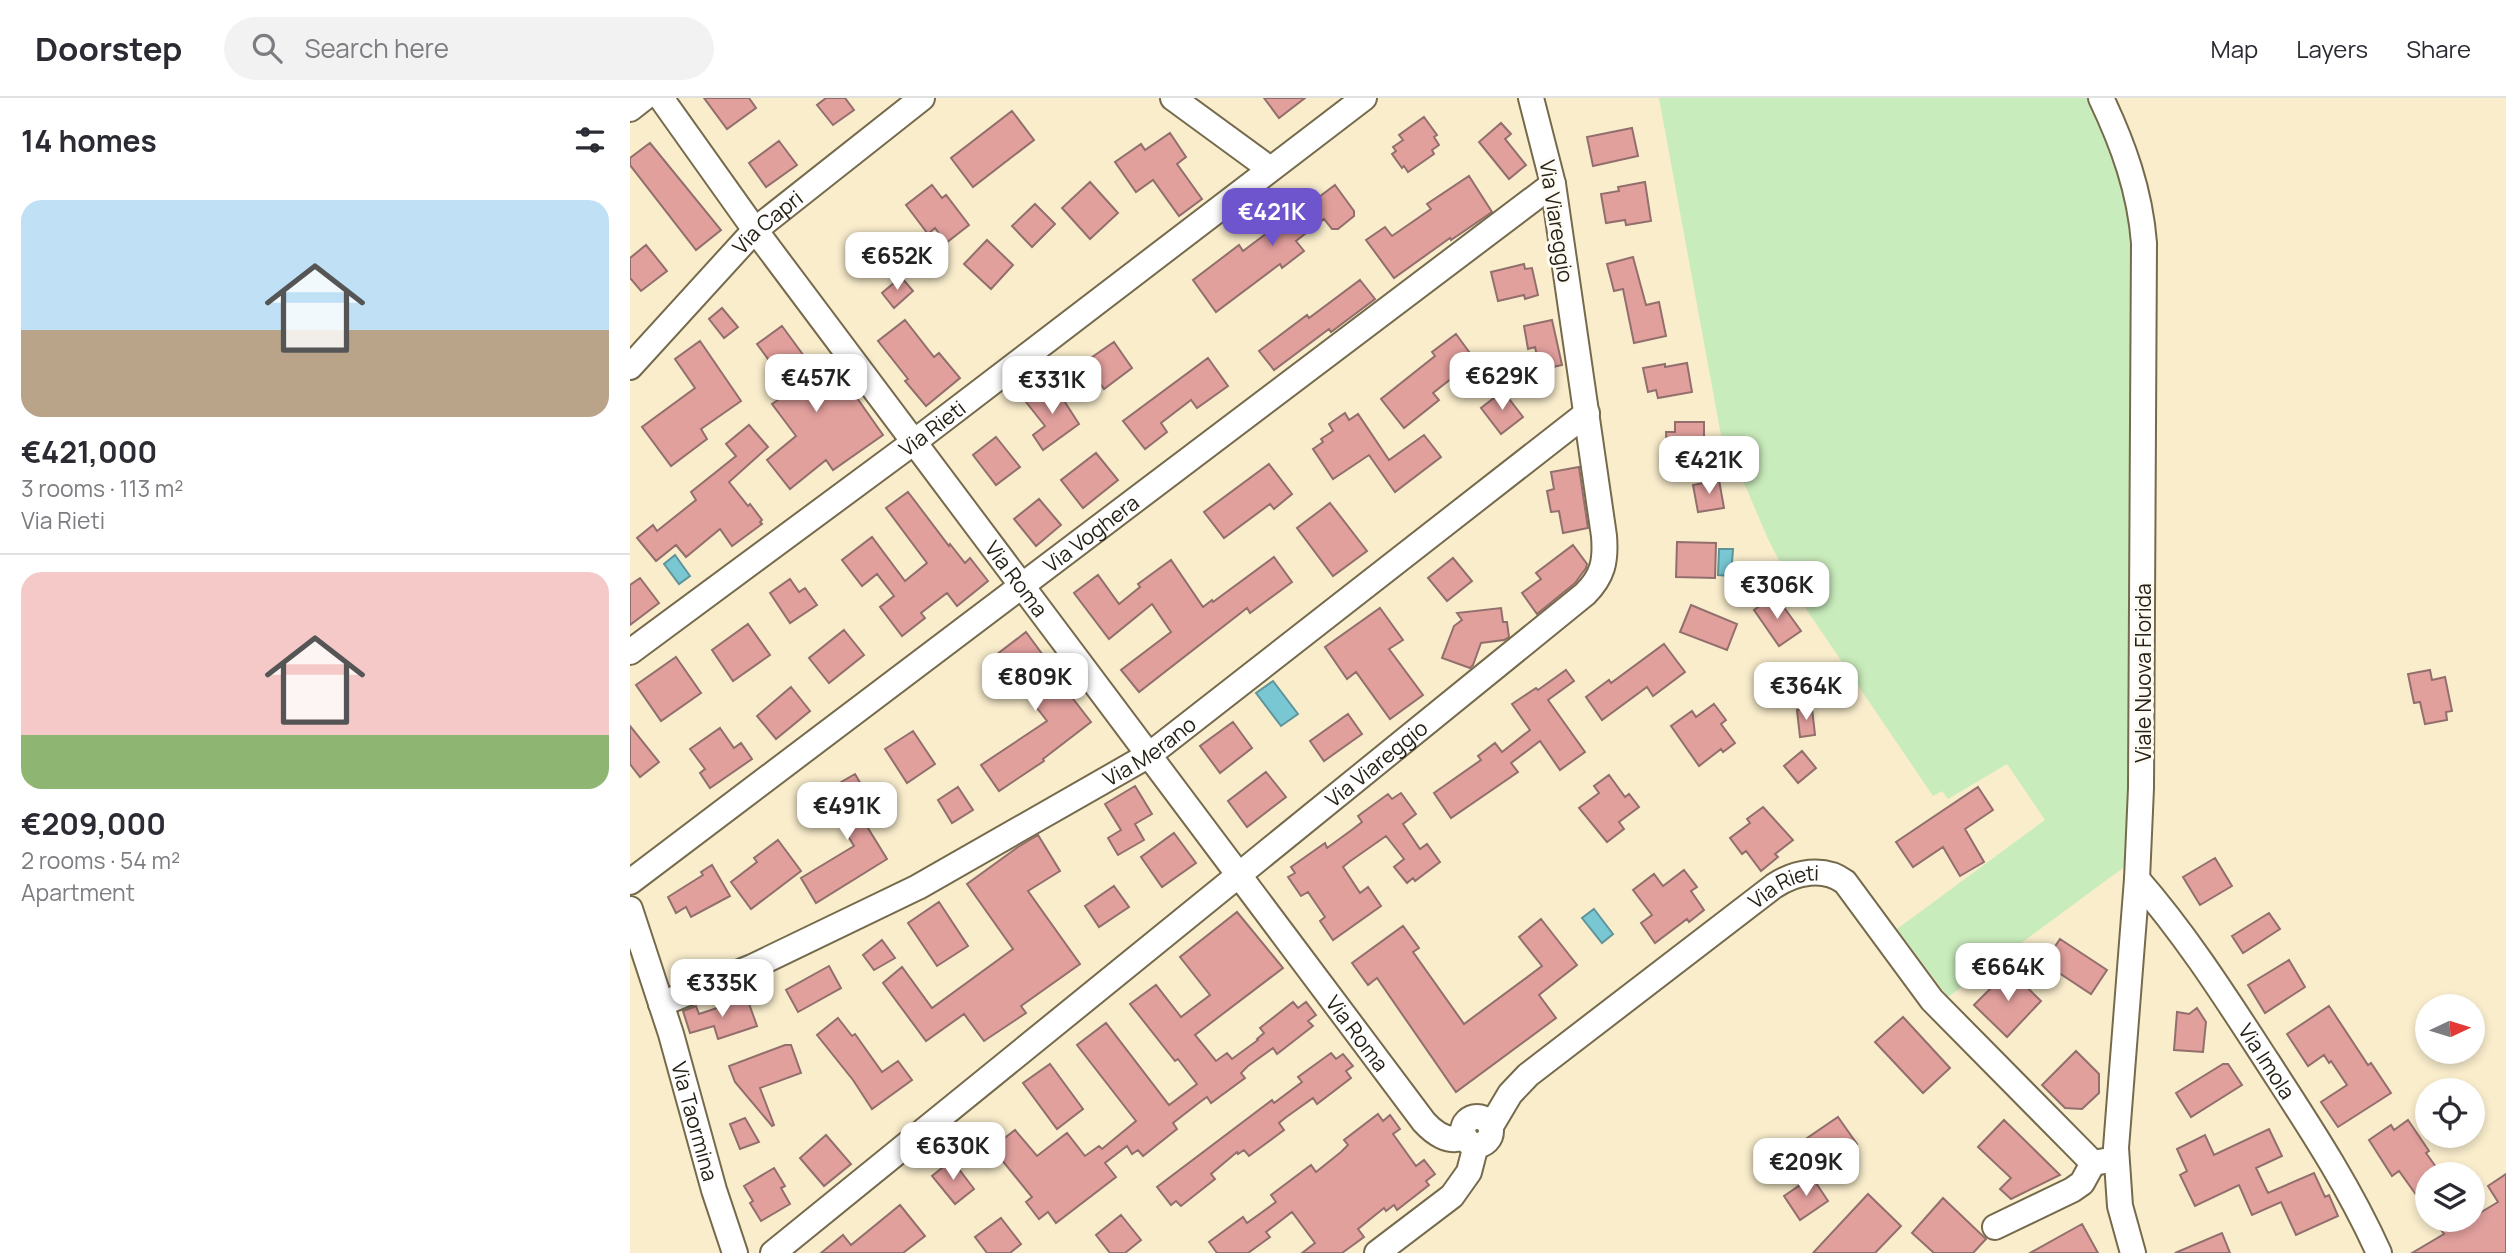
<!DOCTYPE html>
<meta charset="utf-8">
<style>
:root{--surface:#fff;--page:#f2f2f3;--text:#2b2b33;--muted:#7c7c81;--line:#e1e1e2;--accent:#6e54cd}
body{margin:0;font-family:Manrope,sans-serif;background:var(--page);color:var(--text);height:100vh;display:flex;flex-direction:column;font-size:26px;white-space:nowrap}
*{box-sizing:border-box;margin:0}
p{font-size:23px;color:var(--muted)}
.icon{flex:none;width:38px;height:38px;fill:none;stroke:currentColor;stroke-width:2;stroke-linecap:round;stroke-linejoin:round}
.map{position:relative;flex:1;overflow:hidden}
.drawer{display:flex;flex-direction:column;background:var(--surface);width:630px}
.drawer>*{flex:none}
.needle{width:46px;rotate:86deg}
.controls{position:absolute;left:1785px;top:896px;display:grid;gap:14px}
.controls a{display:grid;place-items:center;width:70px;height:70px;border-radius:50%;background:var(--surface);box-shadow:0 4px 10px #0003;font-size:35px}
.price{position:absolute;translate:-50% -60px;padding:0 16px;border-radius:14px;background:#fff;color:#222;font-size:23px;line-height:46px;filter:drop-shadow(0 2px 4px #0008)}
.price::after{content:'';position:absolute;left:50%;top:42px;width:21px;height:16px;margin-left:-10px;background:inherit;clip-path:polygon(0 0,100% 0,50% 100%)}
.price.current{background:var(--accent);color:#fff}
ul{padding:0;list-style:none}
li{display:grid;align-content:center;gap:14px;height:371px;padding:0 21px}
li+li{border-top:2px solid var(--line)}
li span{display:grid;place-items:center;height:217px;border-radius:21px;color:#555}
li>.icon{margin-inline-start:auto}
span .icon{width:126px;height:126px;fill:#fffc;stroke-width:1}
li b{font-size:30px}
h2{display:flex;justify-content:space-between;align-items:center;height:84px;padding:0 21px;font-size:30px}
header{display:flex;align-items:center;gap:42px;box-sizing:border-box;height:98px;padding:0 35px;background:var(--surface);border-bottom:2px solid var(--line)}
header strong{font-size:33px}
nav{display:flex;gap:38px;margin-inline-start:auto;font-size:24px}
.search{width:490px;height:63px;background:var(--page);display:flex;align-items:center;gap:18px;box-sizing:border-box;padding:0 24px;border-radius:38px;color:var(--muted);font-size:26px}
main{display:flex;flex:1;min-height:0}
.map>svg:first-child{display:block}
.green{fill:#c9ecbc}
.water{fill:#78c7d3;stroke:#5f959a;stroke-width:2}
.building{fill:#e2a09d;stroke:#926f6d;stroke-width:2}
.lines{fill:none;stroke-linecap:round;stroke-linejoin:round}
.minor-casing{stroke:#756a4c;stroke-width:28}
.minor{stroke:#fff;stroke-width:24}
.labels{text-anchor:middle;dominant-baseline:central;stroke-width:6;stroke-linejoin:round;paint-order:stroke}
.street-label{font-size:21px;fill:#262115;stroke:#fdfbf4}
</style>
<header>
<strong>Doorstep</strong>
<div class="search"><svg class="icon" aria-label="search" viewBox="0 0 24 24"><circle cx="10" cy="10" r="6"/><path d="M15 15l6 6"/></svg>Search here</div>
<nav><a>Map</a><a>Layers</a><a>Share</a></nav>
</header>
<main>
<section class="drawer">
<h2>14 homes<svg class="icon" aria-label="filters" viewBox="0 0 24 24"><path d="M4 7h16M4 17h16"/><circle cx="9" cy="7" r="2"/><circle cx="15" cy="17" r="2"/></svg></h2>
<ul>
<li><span style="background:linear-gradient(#bfe0f5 60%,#b9a48a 0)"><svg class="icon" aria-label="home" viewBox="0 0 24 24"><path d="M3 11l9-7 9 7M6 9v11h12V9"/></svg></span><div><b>€421,000</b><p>3 rooms · 113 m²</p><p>Via Rieti</p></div></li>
<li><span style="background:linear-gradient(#f6c9c9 75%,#8fb573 0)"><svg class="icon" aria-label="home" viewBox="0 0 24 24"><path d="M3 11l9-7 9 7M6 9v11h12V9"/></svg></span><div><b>€209,000</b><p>2 rooms · 54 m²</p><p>Apartment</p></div></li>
</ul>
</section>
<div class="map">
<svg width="1876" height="1155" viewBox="0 0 1876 1155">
<rect width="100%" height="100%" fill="#f9edcc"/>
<path class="green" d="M 1029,0 L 1457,0 L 1487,64 L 1504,129 L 1506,367 L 1497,767 L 1318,899 L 1267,831 L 1415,722 L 1377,666 L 1318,701 L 1312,693 L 1303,698 L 1168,499 L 1138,441 L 1103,359 L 1095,359 Z"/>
<path class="water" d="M 1089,451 L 1103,451 L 1101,478 L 1088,477 Z
M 45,457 L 60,478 L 49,486 L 34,466 Z
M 643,583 L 668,616 L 651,628 L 626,595 Z
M 964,811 L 983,836 L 972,845 L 952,820 Z"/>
<path class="building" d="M 74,0 L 119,0 L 126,10 L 97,31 Z
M 196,0 L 215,0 L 224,12 L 203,27 L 187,7 Z
M 634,0 L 675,0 L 649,20 Z
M 382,13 L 404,42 L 343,89 L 321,60 Z
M 794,19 L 807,37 L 804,39 L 809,47 L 802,52 L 804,56 L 778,74 L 774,68 L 772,70 L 762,56 L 766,53 L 763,49 L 773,42 L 769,37 Z
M 871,25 L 881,36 L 875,41 L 896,67 L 879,81 L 849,44 Z
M 1002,30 L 1008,58 L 963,68 L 957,39 Z
M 540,35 L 556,59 L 547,66 L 572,101 L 549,118 L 523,82 L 506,94 L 485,64 L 511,46 L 515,52 Z
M 149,43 L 167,67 L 136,89 L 119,65 Z
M 20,45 L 91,132 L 66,152 L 0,67 L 0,60 Z
M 839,78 L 862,114 L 821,142 L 820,140 L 764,180 L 736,142 L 755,129 L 762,138 L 801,111 L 797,106 Z
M 460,84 L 488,115 L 460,141 L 432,110 Z
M 1015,84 L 1021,123 L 996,127 L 995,122 L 976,125 L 971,96 L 989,93 L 988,89 Z
M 302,87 L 312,100 L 316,97 L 339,127 L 316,145 L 305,130 L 298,136 L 276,107 Z
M 705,87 L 724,113 L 724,118 L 708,131 L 702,131 L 694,121 L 666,143 L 674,153 L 652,170 L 650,166 L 586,214 L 563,182 L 609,147 L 613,153 L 661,117 L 656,111 L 679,93 L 685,102 Z
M 405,106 L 425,126 L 402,149 L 382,128 Z
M 357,142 L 383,167 L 361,191 L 334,166 Z
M 16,147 L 37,173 L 11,193 L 0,180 L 0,160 Z
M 1003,159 L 1016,207 L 1029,204 L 1036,238 L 1004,245 L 993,191 L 984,193 L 977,166 Z
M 894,166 L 895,171 L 902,170 L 908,197 L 895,201 L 894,197 L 868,203 L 861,174 Z
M 271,179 L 283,193 L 264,210 L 252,195 Z
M 730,182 L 745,201 L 701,234 L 699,231 L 644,272 L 629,253 L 677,217 L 679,220 Z
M 92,210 L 108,229 L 94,240 L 79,221 Z
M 275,222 L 304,259 L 309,255 L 330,280 L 296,308 L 275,283 L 278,281 L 248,243 Z
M 922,222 L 932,267 L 910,272 L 905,249 L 898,251 L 894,228 Z
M 152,228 L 188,277 L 203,266 L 253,337 L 203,372 L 196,362 L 160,391 L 137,362 L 166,338 L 142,306 L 161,293 L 160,291 L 169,282 L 159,269 L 149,276 L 127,246 Z
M 826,236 L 845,262 L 803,295 L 809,302 L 774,330 L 751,301 L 805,258 L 802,254 Z
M 70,243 L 111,303 L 71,331 L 77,341 L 41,368 L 12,329 L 65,290 L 45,261 Z
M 484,244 L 502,270 L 474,291 L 455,264 Z
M 578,260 L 598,288 L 567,310 L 561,302 L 531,325 L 537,334 L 515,351 L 493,323 Z
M 1057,265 L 1062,294 L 1028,300 L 1026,292 L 1018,294 L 1013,270 L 1035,266 L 1035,269 Z
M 422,284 L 449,326 L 413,352 L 403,337 L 415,328 L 396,304 Z
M 873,293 L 893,319 L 871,336 L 851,310 Z
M 715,315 L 719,322 L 728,316 L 759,362 L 794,337 L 811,359 L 765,394 L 739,357 L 703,381 L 683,351 L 693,344 L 691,341 L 703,333 L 699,326 Z
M 1045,324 L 1074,324 L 1074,354 L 1037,354 L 1036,334 L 1045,334 Z
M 119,327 L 138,349 L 99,384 L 118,408 L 120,406 L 132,422 L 130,424 L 132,426 L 102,448 L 90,431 L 56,459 L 46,447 L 26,463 L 7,440 L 23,427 L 27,433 L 66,402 L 61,394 L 106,358 L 96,346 Z
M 366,339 L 390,369 L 366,387 L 343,357 Z
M 466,355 L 488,382 L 453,410 L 431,382 Z
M 639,366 L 662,396 L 644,411 L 640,406 L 594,440 L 574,414 Z
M 949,369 L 958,430 L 933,435 L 929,413 L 921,414 L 917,393 L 924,391 L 921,374 Z
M 1089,382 L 1094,410 L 1068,414 L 1063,387 Z
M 278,394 L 319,448 L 320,446 L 335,465 L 340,460 L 358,483 L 327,508 L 317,495 L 291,515 L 295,520 L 272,538 L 250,509 L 264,498 L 247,476 L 232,488 L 212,462 L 242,439 L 275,483 L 297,465 L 256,410 Z
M 409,401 L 431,427 L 406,448 L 384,421 Z
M 700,405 L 737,453 L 703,478 L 667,430 Z
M 1047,444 L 1086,445 L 1085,480 L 1046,479 Z
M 943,447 L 957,466 L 956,470 L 945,485 L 907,516 L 892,495 L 911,481 L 906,475 Z
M 644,459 L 662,484 L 620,515 L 617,510 L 509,594 L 491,572 L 541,534 L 522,506 L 479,541 L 444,495 L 468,477 L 489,506 L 510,489 L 508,486 L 541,462 L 573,509 L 582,502 L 583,504 Z
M 823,460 L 842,483 L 817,503 L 798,480 Z
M 10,480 L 29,505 L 0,527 L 0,487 Z
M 160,481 L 169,494 L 175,490 L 187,507 L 160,525 L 140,495 Z
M 1145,497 L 1171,533 L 1149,548 L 1124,512 Z
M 1061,507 L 1107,526 L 1097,552 L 1050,534 Z
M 750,510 L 773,542 L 759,551 L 793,597 L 760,621 L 726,574 L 717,581 L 695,549 Z
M 871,510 L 873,524 L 877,524 L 879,539 L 874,542 L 851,545 L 843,567 L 840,570 L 812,560 L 824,528 L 832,522 L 827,515 Z
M 118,526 L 140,557 L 103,583 L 82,552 Z
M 214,532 L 234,557 L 199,585 L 179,560 Z
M 396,534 L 429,579 L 427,580 L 461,624 L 413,661 L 414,663 L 369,693 L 351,667 L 417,623 L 366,557 Z
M 1034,546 L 1055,574 L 1023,598 L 1017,589 L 972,622 L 956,599 L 979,582 L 981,585 Z
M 46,559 L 71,595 L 31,623 L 6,587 Z
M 936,572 L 944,583 L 918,602 L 955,654 L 930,672 L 910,643 L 881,665 L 888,674 L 821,720 L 804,695 L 851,662 L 848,658 L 865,645 L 872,654 L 900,632 L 882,606 L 906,590 L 908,592 Z
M 1800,572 L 1802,582 L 1815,579 L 1822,613 L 1816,614 L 1817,622 L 1795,626 L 1790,604 L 1784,605 L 1778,576 Z
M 161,589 L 180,613 L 146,641 L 127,618 Z
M 1084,606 L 1096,622 L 1091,626 L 1105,645 L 1093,654 L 1091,651 L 1069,668 L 1041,628 L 1062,613 L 1066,619 Z
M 1182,610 L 1185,637 L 1170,639 L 1167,612 Z
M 718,616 L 732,636 L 694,663 L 680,643 Z
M 603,624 L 622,650 L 590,675 L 570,648 Z
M 0,628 L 29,664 L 10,679 L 0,666 Z
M 90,630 L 104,650 L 111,645 L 122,661 L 80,690 L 70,675 L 75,671 L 60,651 Z
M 283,633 L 305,666 L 277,685 L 255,651 Z
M 1172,653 L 1186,670 L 1168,685 L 1154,668 Z
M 636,674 L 656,699 L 617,729 L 598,703 Z
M 225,676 L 244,709 L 230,717 L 257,761 L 186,805 L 171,780 L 224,748 L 192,695 Z
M 979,677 L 995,699 L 999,696 L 1009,709 L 989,724 L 994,731 L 977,744 L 949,710 L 969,695 L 964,688 Z
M 505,688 L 522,716 L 505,726 L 514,742 L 488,757 L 478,740 L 491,732 L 475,706 Z
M 328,689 L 343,712 L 322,725 L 308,702 Z
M 1348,689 L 1363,712 L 1335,731 L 1354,764 L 1330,778 L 1313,749 L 1283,769 L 1266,744 Z
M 771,695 L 786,716 L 773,726 L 790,751 L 797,746 L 810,764 L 785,783 L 783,780 L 777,785 L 764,769 L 774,761 L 756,738 L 719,764 L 713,769 L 730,795 L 738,789 L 751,808 L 703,842 L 690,823 L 695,819 L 678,794 L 671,798 L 658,779 L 665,775 L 661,769 L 695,745 L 697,750 L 723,731 L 732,724 L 728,718 L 758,696 L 762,701 Z
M 1133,709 L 1163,742 L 1145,756 L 1148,759 L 1131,773 L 1116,753 L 1112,756 L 1100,740 L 1120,725 L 1117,721 Z
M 544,735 L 566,765 L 532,789 L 511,759 Z
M 408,737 L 430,773 L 398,793 L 450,866 L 391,908 L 396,915 L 354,943 L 334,916 L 296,943 L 253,885 L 272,869 L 302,910 L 383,851 L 337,786 L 388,749 Z
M 148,742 L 171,773 L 121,811 L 101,784 L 127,764 L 124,760 Z
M 1585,760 L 1602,788 L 1570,807 L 1553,779 Z
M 82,767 L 100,798 L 61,819 L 56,809 L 46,815 L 38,799 L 73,777 L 71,774 Z
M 1054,772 L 1067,789 L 1061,793 L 1074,812 L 1059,824 L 1057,821 L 1025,845 L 1011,825 L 1022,817 L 1003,792 L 1024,776 L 1033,788 Z
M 484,788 L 499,809 L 469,829 L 455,808 Z
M 309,804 L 338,848 L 307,868 L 278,825 Z
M 607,814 L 653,870 L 565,937 L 586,963 L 597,955 L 602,961 L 628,942 L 627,941 L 634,935 L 630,930 L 663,904 L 668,910 L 676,904 L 686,917 L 678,923 L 683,928 L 647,956 L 643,950 L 618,968 L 611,975 L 615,980 L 581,1005 L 577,999 L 570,1004 L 543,1025 L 547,1031 L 513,1058 L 508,1052 L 502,1056 L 497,1048 L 475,1065 L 486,1079 L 426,1125 L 418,1114 L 409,1121 L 396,1104 L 402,1099 L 362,1050 L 385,1032 L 407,1058 L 437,1035 L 455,1058 L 469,1048 L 472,1051 L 506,1023 L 447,947 L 476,925 L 539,1007 L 567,986 L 548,961 L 545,963 L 500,906 L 526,887 L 551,919 L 580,897 L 550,859 Z
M 1639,815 L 1650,831 L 1613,855 L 1602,838 Z
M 911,821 L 947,867 L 909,897 L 926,920 L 826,994 L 747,880 L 738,887 L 722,865 L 773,828 L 789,850 L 783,854 L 834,926 L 912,868 L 889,839 Z
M 1430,841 L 1477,872 L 1461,896 L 1414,865 Z
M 252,842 L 265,860 L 244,872 L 233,857 Z
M 1659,862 L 1675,889 L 1635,915 L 1618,887 Z
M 199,868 L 211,890 L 168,914 L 156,892 Z
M 1379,872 L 1411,903 L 1377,939 L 1344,907 Z
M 117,900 L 127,928 L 88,941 L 84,928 L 60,935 L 53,913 L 66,908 L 69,916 Z
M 1699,908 L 1738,967 L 1741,965 L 1761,995 L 1708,1029 L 1691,1004 L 1717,987 L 1701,963 L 1699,965 L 1694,957 L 1678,968 L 1657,936 Z
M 1567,910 L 1576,924 L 1573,954 L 1544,952 L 1547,914 L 1559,916 Z
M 1273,919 L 1320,970 L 1293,995 L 1245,944 Z
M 208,920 L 222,938 L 225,936 L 252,974 L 268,963 L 282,982 L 242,1011 L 223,982 L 187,937 Z
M 155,947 L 161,947 L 171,975 L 130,990 L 144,1027 L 142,1028 L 105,984 L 99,968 Z
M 1446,953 L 1469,976 L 1469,995 L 1452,1011 L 1435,1010 L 1412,987 Z
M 701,955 L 706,961 L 713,956 L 723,968 L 716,973 L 721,980 L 687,1006 L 683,1000 L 655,1020 L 649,1025 L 654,1032 L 619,1058 L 614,1052 L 608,1056 L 607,1054 L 581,1076 L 585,1081 L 551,1108 L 546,1103 L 541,1107 L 527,1089 L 642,1002 L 644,1005 L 672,984 L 668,979 Z
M 420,966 L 453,1011 L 427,1031 L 393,985 Z
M 1593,966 L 1598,966 L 1612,987 L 1561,1019 L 1546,995 Z
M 748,1016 L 753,1023 L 760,1017 L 770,1031 L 763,1036 L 786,1068 L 794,1062 L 805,1076 L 796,1083 L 799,1087 L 767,1112 L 764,1107 L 756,1113 L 754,1110 L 728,1131 L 734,1139 L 712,1155 L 672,1155 L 685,1145 L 662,1114 L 636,1134 L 640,1139 L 618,1155 L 587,1155 L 579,1144 L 613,1119 L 617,1125 L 646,1104 L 641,1097 L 681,1067 L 686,1074 L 711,1054 L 718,1047 L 714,1042 Z
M 1208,1019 L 1227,1046 L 1182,1076 L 1164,1049 Z
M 115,1020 L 129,1044 L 110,1051 L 100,1026 Z
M 1374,1022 L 1430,1077 L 1381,1101 L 1370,1091 L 1381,1080 L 1348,1049 Z
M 1778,1022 L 1799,1053 L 1796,1055 L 1811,1076 L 1797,1076 L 1797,1112 L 1769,1073 L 1762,1078 L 1739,1042 L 1761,1027 L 1764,1032 Z
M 1639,1031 L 1652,1058 L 1626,1070 L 1638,1095 L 1684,1075 L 1695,1099 L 1699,1097 L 1708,1118 L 1666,1137 L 1651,1104 L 1622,1117 L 1609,1087 L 1565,1108 L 1550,1077 L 1557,1073 L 1547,1051 L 1575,1037 L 1584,1057 Z
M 196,1037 L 221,1066 L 194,1088 L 170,1060 Z
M 322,1062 L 344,1091 L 325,1106 L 302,1078 Z
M 144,1070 L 155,1088 L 151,1090 L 160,1106 L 131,1123 L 120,1105 L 123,1103 L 114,1088 Z
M 1876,1076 L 1876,1155 L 1782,1155 L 1814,1136 L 1804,1122 L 1843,1122 L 1843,1119 L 1868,1104 L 1858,1088 Z
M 1182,1079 L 1198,1103 L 1170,1122 L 1154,1098 Z
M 1238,1096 L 1271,1128 L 1245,1155 L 1183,1155 Z
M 1313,1100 L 1356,1141 L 1343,1155 L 1304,1155 L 1282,1135 Z
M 270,1107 L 295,1138 L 273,1155 L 191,1155 L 213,1137 L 221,1147 Z
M 491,1117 L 511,1142 L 495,1155 L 480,1155 L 466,1137 Z
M 371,1120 L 391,1146 L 380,1155 L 357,1155 L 345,1139 Z
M 1452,1126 L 1468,1155 L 1400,1155 Z
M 1592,1135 L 1600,1155 L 1545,1155 Z"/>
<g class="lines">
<defs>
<g id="minor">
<path id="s1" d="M 31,0 L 125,132 L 794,1024 C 804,1035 819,1046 835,1039"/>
<path d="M 543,0 L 640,71"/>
<path d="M 1471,0 C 1493,46 1510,93 1514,145 L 1511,690 L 1507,781 L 1486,1050 L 1490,1108 L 1503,1155"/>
<path d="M 0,11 L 14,0"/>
<path id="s2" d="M 0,269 L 125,132 L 292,0"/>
<path id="s3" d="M 0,554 L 284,344 L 734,0"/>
<path id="s4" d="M 1507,781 C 1556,837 1596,900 1637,963 C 1677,1025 1718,1086 1749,1155"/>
<path id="s5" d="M 0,784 L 923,86"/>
<path id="s6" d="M 0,811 L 41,936 L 84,1092 L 105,1155"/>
<path id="s7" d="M 31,906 L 122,869 L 288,789 L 519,657 L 957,315"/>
<circle cx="847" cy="1033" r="14"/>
<path id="s8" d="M 861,1028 L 880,996 L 898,977 L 1144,788 C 1165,774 1194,768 1215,784 L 1302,902 L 1463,1065 L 1486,1061"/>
<path d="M 1365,1129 L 1442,1092 L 1452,1085 L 1463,1065"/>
<path id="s9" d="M 143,1155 L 955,496 C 973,478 976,463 974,438 L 923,86 L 901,0"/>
<path d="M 747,1155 L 822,1098 L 839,1074 L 846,1047"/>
</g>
</defs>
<use href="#minor" class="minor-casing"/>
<use href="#minor" class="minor"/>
</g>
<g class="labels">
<g class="street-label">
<text transform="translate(927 123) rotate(81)">Via Viareggio</text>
<text stroke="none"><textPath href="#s2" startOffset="200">Via Capri</textPath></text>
<text stroke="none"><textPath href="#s3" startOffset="376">Via Rieti</textPath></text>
<text stroke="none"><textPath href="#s5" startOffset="578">Via Voghera</textPath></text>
<text stroke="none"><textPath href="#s1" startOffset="598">Via Roma</textPath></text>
<text transform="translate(1513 575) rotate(-90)">Viale Nuova Florida</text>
<text stroke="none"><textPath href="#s7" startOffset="551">Via Merano</textPath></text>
<text stroke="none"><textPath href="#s9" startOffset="777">Via Viareggio</textPath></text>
<text stroke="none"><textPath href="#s8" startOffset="383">Via Rieti</textPath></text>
<text stroke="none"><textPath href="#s1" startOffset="1166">Via Roma</textPath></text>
<text stroke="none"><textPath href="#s4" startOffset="224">Via Imola</textPath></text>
<text stroke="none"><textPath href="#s6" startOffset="222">Via Taormina</textPath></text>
</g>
</g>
</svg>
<div class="controls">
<a><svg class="needle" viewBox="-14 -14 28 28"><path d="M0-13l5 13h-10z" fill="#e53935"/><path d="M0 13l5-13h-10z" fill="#7c7c81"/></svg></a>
<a><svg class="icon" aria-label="locate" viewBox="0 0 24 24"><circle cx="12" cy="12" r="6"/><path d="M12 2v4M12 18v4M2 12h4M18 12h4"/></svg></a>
<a><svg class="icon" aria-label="layers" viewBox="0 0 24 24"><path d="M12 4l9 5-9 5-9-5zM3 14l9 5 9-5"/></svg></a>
</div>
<b class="price current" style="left:642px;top:150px">€421K</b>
<b class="price" style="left:267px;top:194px">€652K</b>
<b class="price" style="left:872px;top:314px">€629K</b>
<b class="price" style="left:186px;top:316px">€457K</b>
<b class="price" style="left:422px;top:318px">€331K</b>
<b class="price" style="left:1079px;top:398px">€421K</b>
<b class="price" style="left:1147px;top:523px">€306K</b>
<b class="price" style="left:405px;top:615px">€809K</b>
<b class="price" style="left:1176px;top:624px">€364K</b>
<b class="price" style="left:217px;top:744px">€491K</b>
<b class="price" style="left:1378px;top:905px">€664K</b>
<b class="price" style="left:92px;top:921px">€335K</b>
<b class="price" style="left:323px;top:1084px">€630K</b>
<b class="price" style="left:1176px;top:1100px">€209K</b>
</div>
</main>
